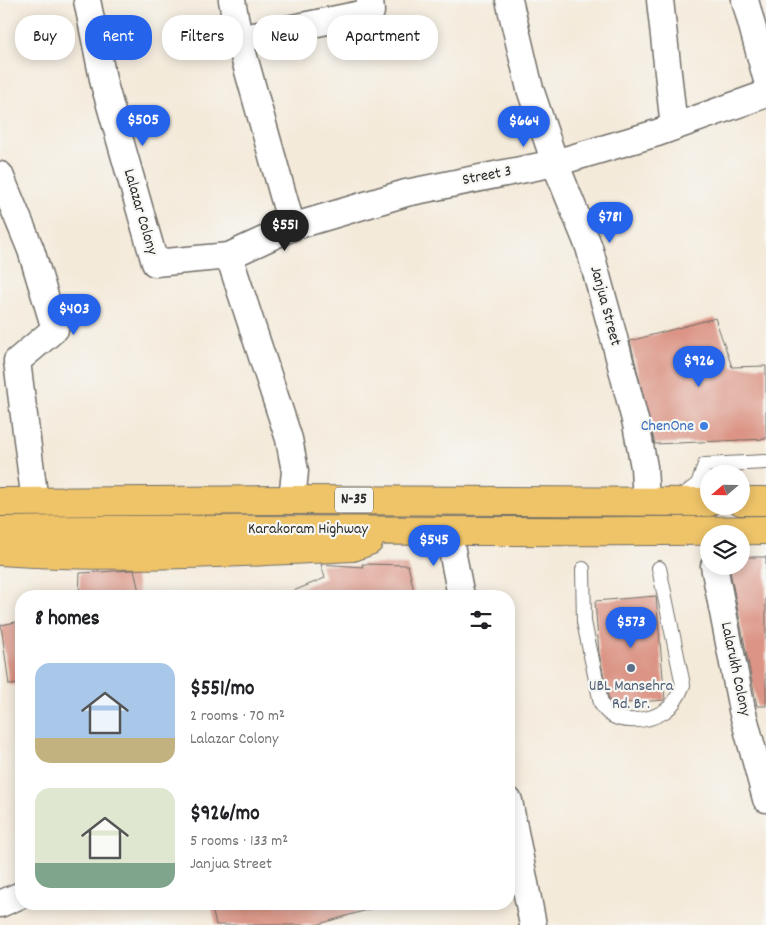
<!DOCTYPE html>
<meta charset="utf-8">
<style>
:root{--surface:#fff;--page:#f2f2f2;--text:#202124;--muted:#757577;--accent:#2563eb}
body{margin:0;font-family:Dekko,sans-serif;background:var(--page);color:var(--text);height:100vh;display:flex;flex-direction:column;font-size:19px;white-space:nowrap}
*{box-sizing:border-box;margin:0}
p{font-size:16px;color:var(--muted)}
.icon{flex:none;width:28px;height:28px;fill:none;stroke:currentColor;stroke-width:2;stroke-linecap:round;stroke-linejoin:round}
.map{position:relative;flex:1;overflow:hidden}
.details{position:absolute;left:15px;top:590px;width:500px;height:320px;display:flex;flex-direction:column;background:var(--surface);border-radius:20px;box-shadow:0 2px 12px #0003}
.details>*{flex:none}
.guide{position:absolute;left:15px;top:15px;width:500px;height:45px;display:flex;gap:10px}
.needle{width:32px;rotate:250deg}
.tools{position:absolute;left:700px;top:465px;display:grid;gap:10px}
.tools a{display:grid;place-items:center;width:50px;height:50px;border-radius:50%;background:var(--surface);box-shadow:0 2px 12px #0003;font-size:25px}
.price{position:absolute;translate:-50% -42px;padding:0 11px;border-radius:18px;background:var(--accent);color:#fff;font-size:16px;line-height:32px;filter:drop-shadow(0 1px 2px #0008)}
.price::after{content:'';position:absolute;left:50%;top:30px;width:15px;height:11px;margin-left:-8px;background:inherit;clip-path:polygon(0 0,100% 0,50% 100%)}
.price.on{background:#222;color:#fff}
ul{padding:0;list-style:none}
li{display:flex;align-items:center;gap:15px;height:125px;padding:0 20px}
li span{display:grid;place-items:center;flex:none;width:140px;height:100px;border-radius:15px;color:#555}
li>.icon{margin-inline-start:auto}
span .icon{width:60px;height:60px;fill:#fffc;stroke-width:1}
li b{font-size:21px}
h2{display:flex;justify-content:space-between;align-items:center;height:60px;padding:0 20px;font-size:21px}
.tag{padding:0 18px;border-radius:20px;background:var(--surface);box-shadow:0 2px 12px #0003;font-size:18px;line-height:45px}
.tag.on{background:var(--accent);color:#fff}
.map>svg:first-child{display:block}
.building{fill:#db9485}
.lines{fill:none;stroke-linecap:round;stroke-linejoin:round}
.service-casing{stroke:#716e68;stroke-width:16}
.minor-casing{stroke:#716e68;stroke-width:29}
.trunk-casing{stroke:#716e68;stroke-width:30}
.service{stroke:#fff;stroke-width:14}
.minor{stroke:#fff;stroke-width:26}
.trunk{stroke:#efc469;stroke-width:28}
.shop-dot{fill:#3f7fe0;stroke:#f6f6f2;stroke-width:2}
.service-dot{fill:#5c6f8a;stroke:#f6f6f2;stroke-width:2}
.labels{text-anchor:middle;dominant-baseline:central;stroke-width:4.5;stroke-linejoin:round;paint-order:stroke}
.shield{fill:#f6f6f2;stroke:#686867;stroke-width:1}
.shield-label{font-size:15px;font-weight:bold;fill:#2b2b2b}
.street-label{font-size:16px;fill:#2b2b2b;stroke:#f6f6f2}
.shop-label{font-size:16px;fill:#366cbe;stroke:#f6f6f2;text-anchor:end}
.service-label{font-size:16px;fill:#4e5e75;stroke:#f6f6f2}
</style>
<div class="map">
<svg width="766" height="925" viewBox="0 0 766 925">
<rect width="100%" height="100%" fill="#f6f6f2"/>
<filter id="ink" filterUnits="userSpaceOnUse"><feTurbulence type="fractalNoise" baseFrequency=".02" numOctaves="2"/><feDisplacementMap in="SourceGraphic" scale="10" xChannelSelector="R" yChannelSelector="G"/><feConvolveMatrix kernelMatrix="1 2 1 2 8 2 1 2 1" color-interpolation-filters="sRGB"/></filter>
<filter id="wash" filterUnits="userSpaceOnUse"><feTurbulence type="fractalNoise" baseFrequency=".0096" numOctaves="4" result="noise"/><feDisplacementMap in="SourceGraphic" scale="20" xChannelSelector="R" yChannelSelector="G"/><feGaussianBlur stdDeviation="1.12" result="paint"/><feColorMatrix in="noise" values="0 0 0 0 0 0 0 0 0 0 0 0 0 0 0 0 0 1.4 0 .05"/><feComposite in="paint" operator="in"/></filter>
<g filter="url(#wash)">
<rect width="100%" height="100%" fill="#f4eada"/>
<g id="blocks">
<path class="building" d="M 715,318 L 732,367 L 766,366 L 766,439 L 655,444 L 630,341 Z
M 741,557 L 766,557 L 766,706 L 757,706 L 729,566 L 741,566 Z
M 321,564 L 363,567 L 362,564 L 408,565 L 415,596 L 281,596 L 325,578 Z
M 134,570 L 140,596 L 79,596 L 80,573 Z
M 656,596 L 665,700 L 612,704 L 609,700 L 599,653 L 595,601 Z
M 21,621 L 21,684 L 9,685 L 1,625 Z
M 211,904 L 370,904 L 370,909 L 316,925 L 216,925 Z"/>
</g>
</g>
<g filter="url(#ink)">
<use href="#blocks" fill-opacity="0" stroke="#716e68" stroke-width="1"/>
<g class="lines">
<defs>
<path id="service" d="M 680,498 L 698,484 L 705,465 L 766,462
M 583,569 L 584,622 L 601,703 C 611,726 646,723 665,711 C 674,705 679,695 683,685 L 659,568"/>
<path id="minor" d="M 87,0 L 104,84 L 155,263 L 229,256
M 232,0 L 239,39 L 292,227 L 229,256 L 289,439 L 295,471 L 292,500
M 509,0 L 530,89 L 555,163 L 589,247 L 613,334 L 636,424 L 644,467 L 646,502
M 660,0 L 674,127
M 745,0 L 766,77
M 239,39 L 371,12 L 370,0
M 0,175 L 31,250 L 55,329 L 17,361 L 35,502
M 292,227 L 406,193 L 555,163 L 657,133 L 766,94
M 448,530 L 461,596
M 714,566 L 742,710 L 766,799
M 509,801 L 533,925
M 0,904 L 21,895"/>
<path id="trunk" d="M 741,501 L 766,501
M 0,502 L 292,500 L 709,502
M 0,531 C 255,527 511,534 766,530
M 0,551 C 118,559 235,553 353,547 L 369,541"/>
</defs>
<use href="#service" class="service-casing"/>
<use href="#minor" class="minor-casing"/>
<use href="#trunk" class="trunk-casing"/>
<use href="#service" class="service"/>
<use href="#minor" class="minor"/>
<use href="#trunk" class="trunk"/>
</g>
</g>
<circle class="shop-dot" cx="704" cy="426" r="5"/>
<circle class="service-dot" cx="631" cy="668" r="5"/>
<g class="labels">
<rect class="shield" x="335" y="487.5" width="38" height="25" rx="4"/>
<g class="shield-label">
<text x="354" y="500">N-35</text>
</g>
<g class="street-label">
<text transform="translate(487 176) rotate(-11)">Street 3</text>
<text transform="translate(140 212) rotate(74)">Lalazar Colony</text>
<text transform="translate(605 306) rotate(75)">Janjua Street</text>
<text x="308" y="529">Karakoram Highway</text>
<text transform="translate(735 669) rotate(78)">Lalarukh Colony</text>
</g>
<g class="shop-label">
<text x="694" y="426">ChenOne</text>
</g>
<g class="service-label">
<text x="631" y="686">UBL Mansehra<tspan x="631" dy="18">Rd. Br.</tspan></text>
</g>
</g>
</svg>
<div class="tools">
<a><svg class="needle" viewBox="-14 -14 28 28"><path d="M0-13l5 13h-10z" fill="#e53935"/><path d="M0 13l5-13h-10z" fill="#757577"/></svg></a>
<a><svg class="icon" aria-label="layers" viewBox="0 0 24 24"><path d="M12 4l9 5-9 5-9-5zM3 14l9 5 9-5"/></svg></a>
</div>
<b class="price" style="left:143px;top:147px">$505</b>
<b class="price" style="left:524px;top:148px">$664</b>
<b class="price" style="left:610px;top:244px">$781</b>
<b class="price on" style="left:285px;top:252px">$551</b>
<b class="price" style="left:74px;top:336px">$403</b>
<b class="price" style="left:699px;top:388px">$926</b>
<b class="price" style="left:434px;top:567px">$545</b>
<b class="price" style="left:631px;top:649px">$573</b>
<div class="guide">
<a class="tag">Buy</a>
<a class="tag on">Rent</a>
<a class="tag">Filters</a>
<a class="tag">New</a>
<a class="tag">Apartment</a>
</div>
<section class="details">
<h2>8 homes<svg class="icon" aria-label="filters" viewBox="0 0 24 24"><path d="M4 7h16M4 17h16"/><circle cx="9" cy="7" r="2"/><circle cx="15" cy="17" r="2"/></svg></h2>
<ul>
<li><span style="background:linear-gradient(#a9c7e8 75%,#c2b280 0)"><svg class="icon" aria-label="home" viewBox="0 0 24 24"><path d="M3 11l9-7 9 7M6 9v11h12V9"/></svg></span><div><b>$551/mo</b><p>2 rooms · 70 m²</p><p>Lalazar Colony</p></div></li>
<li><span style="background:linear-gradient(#dfe7d0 75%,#7fa58c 0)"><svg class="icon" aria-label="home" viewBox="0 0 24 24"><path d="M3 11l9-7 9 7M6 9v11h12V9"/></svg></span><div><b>$926/mo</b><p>5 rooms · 133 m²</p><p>Janjua Street</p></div></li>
</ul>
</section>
</div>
